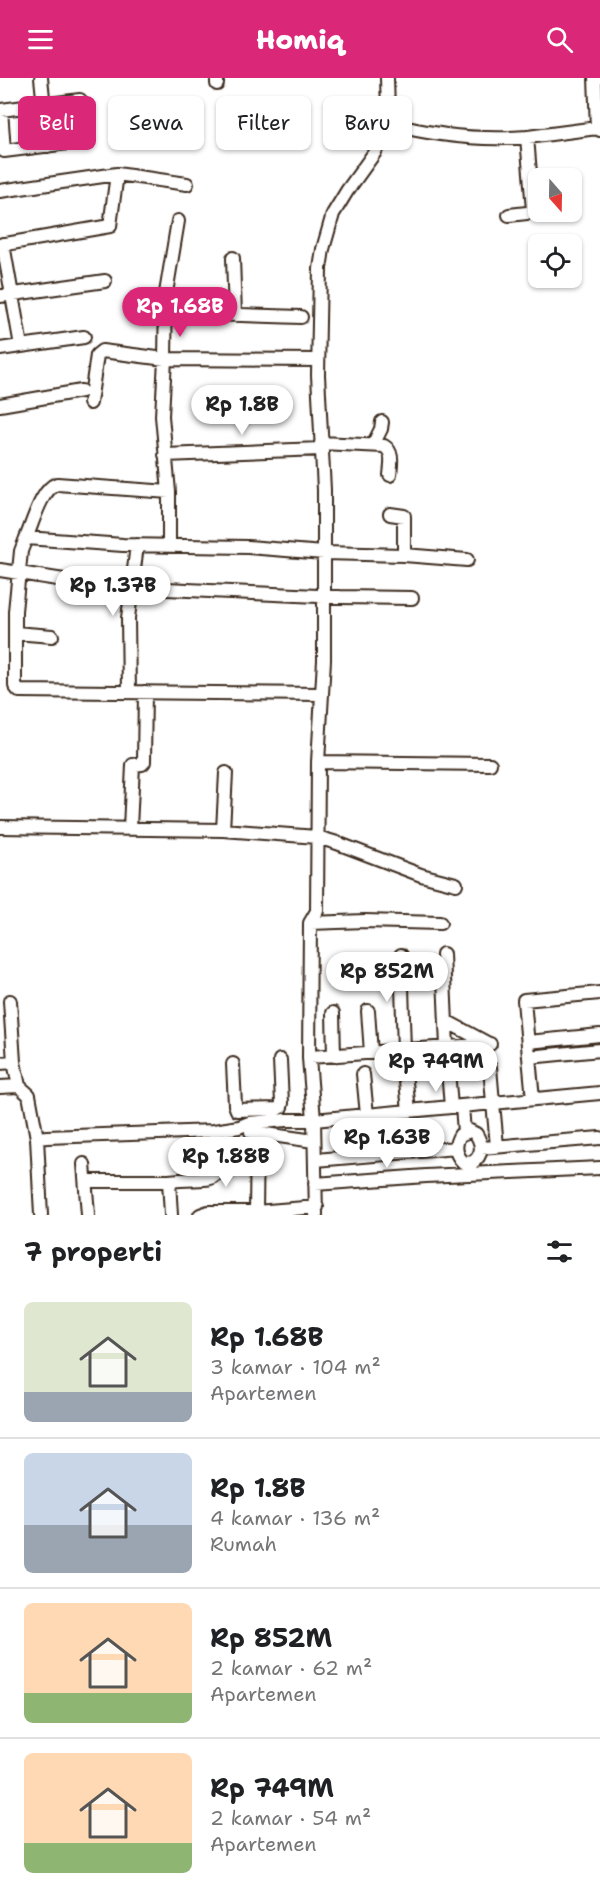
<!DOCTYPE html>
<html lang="id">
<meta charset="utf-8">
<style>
:root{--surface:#fff;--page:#f2f2f2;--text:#202124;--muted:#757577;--line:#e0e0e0;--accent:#db2777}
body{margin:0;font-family:"Shantell Sans",sans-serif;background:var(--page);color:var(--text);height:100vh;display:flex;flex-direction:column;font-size:22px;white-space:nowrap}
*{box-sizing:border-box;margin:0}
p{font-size:20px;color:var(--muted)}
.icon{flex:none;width:33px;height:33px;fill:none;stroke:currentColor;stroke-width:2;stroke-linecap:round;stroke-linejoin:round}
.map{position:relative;height:1137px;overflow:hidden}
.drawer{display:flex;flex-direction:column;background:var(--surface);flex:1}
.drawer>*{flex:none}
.hud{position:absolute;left:18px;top:18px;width:564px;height:54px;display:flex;gap:12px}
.needle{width:39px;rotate:160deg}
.fabs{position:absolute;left:528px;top:90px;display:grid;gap:12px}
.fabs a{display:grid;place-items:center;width:54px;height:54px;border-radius:9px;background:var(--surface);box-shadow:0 2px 4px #0004;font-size:30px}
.price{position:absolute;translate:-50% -51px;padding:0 14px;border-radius:21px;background:#fff;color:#222;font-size:20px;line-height:39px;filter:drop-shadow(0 2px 3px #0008)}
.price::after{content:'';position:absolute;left:50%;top:36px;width:18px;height:14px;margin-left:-9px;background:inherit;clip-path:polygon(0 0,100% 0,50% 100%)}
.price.current{background:var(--accent);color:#fff}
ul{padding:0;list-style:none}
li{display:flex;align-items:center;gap:18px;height:150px;padding:0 24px}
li+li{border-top:2px solid var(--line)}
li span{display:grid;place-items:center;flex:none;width:168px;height:120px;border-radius:9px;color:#555}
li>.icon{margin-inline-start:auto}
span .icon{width:72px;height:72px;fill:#fffc;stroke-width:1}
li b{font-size:26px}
h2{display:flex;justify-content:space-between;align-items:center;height:72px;padding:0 24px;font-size:26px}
.tag{padding:0 21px;border-radius:9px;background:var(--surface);box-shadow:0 2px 4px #0004;font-size:21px;line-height:54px}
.tag.current{background:var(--accent);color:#fff}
header{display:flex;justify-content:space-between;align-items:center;height:78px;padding:0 24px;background:var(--accent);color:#fff;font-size:27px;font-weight:800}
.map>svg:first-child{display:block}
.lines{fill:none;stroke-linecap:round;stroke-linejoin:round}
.minor-casing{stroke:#3b2a1e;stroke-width:16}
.minor{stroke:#fff;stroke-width:12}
</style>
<header><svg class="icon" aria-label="menu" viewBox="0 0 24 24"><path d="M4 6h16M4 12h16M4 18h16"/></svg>Homiq<svg class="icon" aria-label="search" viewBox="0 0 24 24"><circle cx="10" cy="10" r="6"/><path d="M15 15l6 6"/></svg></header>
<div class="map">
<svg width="600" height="1137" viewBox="0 0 600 1137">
<rect width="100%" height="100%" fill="#fff"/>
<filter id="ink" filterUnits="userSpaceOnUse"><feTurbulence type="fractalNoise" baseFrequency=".0167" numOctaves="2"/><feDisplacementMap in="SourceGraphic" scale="12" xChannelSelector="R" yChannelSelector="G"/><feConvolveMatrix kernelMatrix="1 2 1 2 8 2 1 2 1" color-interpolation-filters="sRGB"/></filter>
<g filter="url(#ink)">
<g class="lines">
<defs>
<path id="minor" d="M 41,0 L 48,68
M 595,0 L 597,50
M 217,6 L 217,0
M 80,22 L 84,63 L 4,73 L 1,32 Z
M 386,45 C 432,57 481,63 528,59 C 551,56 574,53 597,50 L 600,52
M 0,113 L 117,96 L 187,106
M 509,137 L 527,135 L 533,132 L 527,59
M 3,166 L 21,268
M 0,167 L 110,148 L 117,96
M 233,180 L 235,237
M 0,218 L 105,203
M 165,232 L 212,236 L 301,239
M 0,271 L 84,259
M 90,325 L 97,277 L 102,273 L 165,281 L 318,282
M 0,327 L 81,313
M 321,365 L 384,368 C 394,374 391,386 390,397
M 373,367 L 381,351 L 382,344
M 165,377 L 321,371
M 390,436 L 404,438 L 404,477
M 26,460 C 33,445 41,411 57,406 L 169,414
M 169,468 L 169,414 L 162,338 L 165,281 L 166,215 L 178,143
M 0,492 L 102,508 L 340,519 L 412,520
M 15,555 L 52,558
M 129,614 L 128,540 L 137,467
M 321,616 L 19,613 L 15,608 L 15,533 L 21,473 L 26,460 L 123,467 L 248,469 L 324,475 L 404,477 L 467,482
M 318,684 L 490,686
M 0,749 L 223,752 L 317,759 L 337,765 L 421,797 L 456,806
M 130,750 L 133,687 L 142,686 L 144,684 L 145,614
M 223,752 L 226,695
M 310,845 L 365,843 L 440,845
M 443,876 L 447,969
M 401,877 L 404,972
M 600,915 L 524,922 L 529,979 L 600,972
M 10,923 L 14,984 L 19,1008 L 29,1017 L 37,1060
M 368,933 L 371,975
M 333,935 L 334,978
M 446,943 L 489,966
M 528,964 L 600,957
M 310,979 L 490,966
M 529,979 L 533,1021
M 0,985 L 14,984
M 233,986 L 235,1027 L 237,1032 L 277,1031 L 281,1029 L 282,1025 L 280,982
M 490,989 L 493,1025 L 600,1015
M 448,992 L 451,1029
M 405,994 L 409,1033
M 363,996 L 367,1037
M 0,1009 L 19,1008
M 462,1028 L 464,1054
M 470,1053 L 476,1056 C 483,1067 483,1077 472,1085 L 463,1084 C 455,1076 454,1067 460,1057 Z
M 251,1054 L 314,1063
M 481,1070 L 600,1060
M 316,1082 L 456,1070
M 84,1086 L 88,1137
M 86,1103 L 169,1103
M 315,1106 L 426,1098 L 600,1090
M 256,1134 L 257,1055
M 41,1137 L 37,1060 L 47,1059 L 214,1053 L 239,1049 L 249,1045 L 286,1042 L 314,1042 L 493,1025 L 497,1068
M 171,1137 L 169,1103 C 222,1098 222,1112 214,1053
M 200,1137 L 208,1134 L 256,1134 L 317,1129
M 316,1137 L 314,1042 L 309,980 L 310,845 L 317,833 L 318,684 L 324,582 L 324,412 L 318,297 L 320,191 L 323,171 L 333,136 L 347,113 L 375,74 L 383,55 L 388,32 L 387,0"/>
</defs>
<use href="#minor" class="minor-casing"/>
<use href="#minor" class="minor"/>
</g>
</g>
</svg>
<div class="fabs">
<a><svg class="needle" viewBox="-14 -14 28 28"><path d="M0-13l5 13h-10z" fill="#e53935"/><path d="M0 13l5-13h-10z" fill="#757577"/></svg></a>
<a><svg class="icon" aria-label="locate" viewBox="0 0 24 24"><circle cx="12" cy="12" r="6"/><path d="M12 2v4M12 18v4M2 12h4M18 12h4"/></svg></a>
</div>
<b class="price current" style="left:180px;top:260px">Rp 1.68B</b>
<b class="price" style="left:242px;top:358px">Rp 1.8B</b>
<b class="price" style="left:113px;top:539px">Rp 1.37B</b>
<b class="price" style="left:387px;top:925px">Rp 852M</b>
<b class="price" style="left:436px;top:1015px">Rp 749M</b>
<b class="price" style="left:387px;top:1091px">Rp 1.63B</b>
<b class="price" style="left:226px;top:1110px">Rp 1.88B</b>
<div class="hud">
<a class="tag current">Beli</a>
<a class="tag">Sewa</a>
<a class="tag">Filter</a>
<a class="tag">Baru</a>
</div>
</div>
<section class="drawer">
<h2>7 properti<svg class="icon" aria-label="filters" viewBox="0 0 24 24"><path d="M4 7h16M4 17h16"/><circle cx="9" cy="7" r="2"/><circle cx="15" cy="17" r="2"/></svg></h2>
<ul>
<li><span style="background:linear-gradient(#dfe7d0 75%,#9aa5b1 0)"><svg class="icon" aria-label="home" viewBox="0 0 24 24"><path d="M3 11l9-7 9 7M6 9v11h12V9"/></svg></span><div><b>Rp 1.68B</b><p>3 kamar · 104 m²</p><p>Apartemen</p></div></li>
<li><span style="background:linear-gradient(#c9d6e8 60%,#9aa5b1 0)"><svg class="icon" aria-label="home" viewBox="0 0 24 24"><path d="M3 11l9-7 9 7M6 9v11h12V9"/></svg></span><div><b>Rp 1.8B</b><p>4 kamar · 136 m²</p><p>Rumah</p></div></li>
<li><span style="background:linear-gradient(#ffd9b3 75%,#8fb573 0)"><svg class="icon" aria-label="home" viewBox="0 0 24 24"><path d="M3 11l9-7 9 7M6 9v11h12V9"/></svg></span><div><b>Rp 852M</b><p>2 kamar · 62 m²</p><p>Apartemen</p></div></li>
<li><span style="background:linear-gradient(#ffd9b3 75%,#8fb573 0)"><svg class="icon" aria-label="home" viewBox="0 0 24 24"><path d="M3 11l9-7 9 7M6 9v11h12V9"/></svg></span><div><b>Rp 749M</b><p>2 kamar · 54 m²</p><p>Apartemen</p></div></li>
</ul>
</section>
